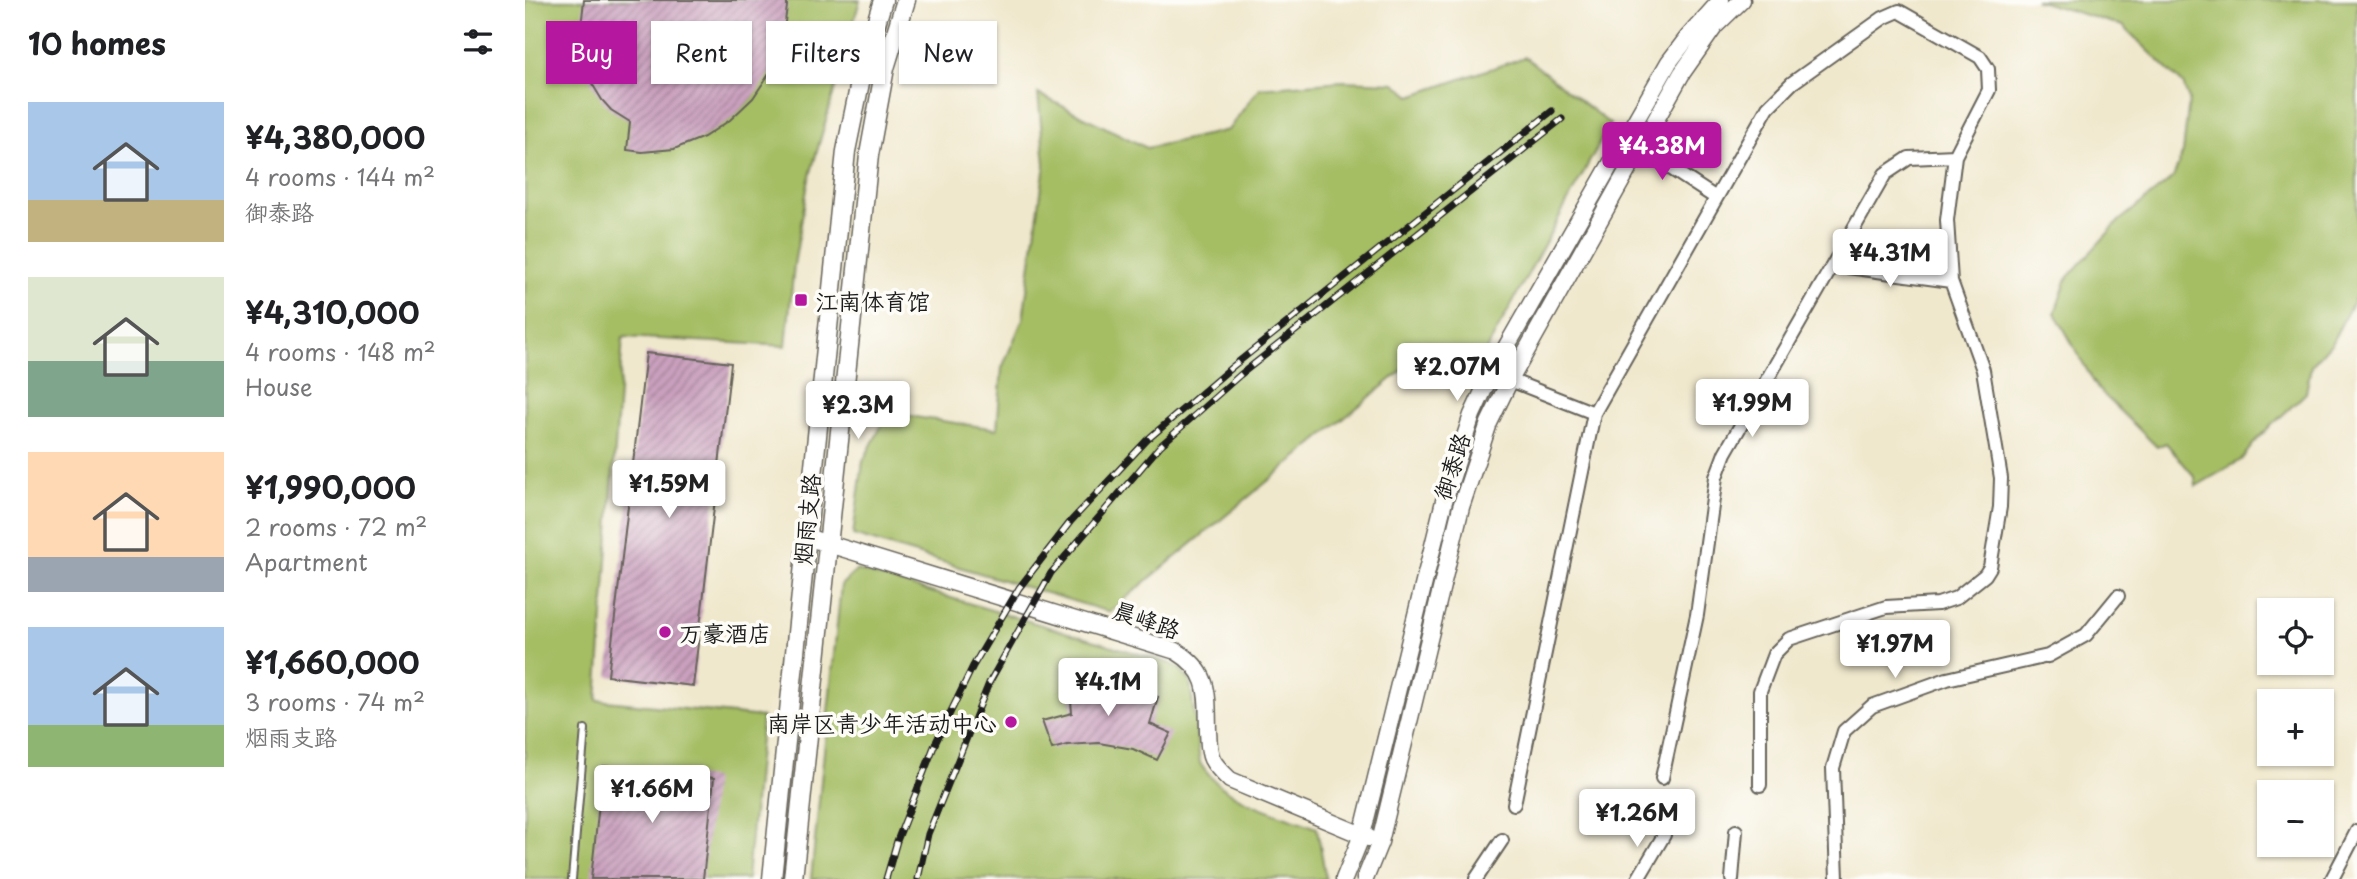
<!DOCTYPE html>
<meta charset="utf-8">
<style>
:root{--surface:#fff;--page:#f6f6f6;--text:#202124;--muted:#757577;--accent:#b5179e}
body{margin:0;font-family:"Playpen Sans","LXGW WenKai TC",sans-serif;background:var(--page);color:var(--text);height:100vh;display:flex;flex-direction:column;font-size:26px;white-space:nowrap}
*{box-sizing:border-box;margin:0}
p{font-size:23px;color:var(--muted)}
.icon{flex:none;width:38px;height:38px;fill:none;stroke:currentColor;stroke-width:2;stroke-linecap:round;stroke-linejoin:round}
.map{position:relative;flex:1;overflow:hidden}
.drawer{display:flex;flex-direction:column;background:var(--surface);width:525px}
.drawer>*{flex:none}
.banner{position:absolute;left:21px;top:21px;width:665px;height:63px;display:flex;gap:14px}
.tools{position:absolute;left:1732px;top:598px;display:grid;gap:14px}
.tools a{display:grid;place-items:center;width:77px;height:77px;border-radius:0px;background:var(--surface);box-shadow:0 2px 5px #0004;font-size:35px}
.price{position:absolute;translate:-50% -60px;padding:0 16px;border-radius:7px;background:#fff;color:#222;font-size:23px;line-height:46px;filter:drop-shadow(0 2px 4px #0008)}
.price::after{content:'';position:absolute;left:50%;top:42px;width:21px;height:16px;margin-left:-10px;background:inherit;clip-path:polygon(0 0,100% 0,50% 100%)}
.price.active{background:var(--accent);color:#fff}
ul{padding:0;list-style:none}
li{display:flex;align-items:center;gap:21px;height:175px;padding:0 28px}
li span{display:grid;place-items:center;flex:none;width:196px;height:140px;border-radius:0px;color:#555}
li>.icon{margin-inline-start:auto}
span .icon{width:84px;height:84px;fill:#fffc;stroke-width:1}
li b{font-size:30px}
h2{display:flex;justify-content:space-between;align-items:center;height:84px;padding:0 28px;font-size:30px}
.tag{padding:0 24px;border-radius:0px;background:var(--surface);box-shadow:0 2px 5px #0004;font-size:24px;line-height:63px}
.tag.active{background:var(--accent);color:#fff}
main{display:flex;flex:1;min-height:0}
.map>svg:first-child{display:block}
.grass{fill:#a5bd63;stroke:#606c40;stroke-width:2}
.building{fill:url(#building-hatch)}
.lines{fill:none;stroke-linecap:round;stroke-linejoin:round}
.service-casing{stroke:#66635a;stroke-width:10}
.minor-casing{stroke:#66635a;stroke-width:16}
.tertiary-casing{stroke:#66635a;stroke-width:19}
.secondary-casing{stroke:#66635a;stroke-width:21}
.service{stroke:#fff;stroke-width:6}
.minor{stroke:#fff;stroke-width:12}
.tertiary{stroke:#fff;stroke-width:16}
.secondary{stroke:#fff;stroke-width:18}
.rail-casing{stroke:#1c1c1c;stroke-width:7}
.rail{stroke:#fdfcf7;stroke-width:4.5;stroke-dasharray:13;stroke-linecap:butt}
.poi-dot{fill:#b5179e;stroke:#fdfcf7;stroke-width:2.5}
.labels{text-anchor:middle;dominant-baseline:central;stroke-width:7;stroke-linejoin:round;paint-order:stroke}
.poi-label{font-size:23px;fill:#1c1c1c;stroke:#fdfcf7;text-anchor:start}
.street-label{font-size:23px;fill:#1c1c1c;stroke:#fdfcf7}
</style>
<main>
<section class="drawer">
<h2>10 homes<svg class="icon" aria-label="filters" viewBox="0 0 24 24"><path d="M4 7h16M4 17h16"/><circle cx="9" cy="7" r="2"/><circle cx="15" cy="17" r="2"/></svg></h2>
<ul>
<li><span style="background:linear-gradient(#a9c7e8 70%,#c2b280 0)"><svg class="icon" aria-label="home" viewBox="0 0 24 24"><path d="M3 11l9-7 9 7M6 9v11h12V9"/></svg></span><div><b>¥4,380,000</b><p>4 rooms · 144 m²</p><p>御泰路</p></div></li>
<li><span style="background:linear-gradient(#dfe7d0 60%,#7fa58c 0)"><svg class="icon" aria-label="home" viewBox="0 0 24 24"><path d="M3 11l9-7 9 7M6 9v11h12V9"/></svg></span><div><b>¥4,310,000</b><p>4 rooms · 148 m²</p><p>House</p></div></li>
<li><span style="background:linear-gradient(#ffd9b3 75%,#9aa5b1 0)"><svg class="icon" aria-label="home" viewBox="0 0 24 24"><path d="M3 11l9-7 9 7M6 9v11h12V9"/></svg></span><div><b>¥1,990,000</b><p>2 rooms · 72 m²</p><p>Apartment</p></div></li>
<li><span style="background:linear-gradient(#a9c7e8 70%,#8fb573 0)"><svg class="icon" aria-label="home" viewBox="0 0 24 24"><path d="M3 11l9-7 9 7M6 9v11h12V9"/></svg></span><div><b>¥1,660,000</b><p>3 rooms · 74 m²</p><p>烟雨支路</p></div></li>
</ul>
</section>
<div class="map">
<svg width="1832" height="879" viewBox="0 0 1832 879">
<defs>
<pattern id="building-hatch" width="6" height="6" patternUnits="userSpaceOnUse" patternTransform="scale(1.75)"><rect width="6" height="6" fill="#caa0be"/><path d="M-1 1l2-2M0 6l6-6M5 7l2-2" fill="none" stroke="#a3829a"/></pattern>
</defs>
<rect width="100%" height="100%" fill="#fdfcf7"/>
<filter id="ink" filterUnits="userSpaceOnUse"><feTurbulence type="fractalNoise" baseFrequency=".0143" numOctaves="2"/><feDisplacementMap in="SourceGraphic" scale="14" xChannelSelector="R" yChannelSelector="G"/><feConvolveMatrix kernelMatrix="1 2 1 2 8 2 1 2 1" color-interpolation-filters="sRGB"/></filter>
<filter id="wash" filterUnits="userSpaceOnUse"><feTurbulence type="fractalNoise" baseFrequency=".00686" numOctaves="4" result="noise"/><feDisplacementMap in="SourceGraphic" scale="28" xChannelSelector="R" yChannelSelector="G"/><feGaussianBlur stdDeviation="1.57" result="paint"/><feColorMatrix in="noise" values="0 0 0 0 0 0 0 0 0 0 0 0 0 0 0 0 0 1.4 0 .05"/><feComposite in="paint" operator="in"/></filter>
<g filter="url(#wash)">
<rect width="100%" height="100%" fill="#f0e8cd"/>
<path class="grass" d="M 0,0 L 335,0 L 283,183 L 269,265 L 261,346 L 98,337 L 72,700 L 237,717 L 222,879 L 0,879 Z
M 1510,0 L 1832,0 L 1832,294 L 1806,344 L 1786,366 L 1781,393 L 1733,438 L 1716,460 L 1671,486 L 1670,477 L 1641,443 L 1632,447 L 1572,388 L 1530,313 L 1542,278 L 1594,221 L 1648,178 L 1658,152 L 1664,100 L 1658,84 L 1598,26 Z
M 1000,57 L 1085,124 L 949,373 L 903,349 L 584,612 L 328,535 L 338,461 L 363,413 L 472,429 L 477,368 L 498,319 L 520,164 L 513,94 L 622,148 L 703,130 L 734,88 L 817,81 L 870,83 L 886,96 Z
M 332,570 L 644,663 L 655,669 L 665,681 L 675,763 C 698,802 752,812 792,828 L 801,879 L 286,879 L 316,585 Z"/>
<g id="blocks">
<path class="building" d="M 59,0 L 262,0 L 262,6 L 258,38 L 253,55 L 246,71 L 228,98 L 205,120 L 179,137 L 149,149 L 117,152 L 102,150 L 105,122 L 86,110 L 77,100 L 63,77 L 55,37 Z
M 121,353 L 206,363 L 168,686 L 83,676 Z
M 544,677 L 586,681 L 633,697 L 625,724 L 646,733 L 632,760 L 608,749 L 574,743 L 542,745 L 527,749 L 517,721 L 547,713 Z
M 78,766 L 189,778 L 178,879 L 66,879 Z"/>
</g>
</g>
<g filter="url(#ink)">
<use href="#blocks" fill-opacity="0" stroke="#66635a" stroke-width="2"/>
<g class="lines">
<defs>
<path id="service" d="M 47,879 L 60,729"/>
<path id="minor" d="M 1110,145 L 1191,198
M 1308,265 L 1426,281
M 985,380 L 1069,413
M 1137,778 L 1172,615 L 1191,477 L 1200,453 L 1360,174 L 1384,158 L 1430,156
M 989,804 L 1069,413 L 1243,107 L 1267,83 L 1358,18 L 1374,11 L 1455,57 L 1463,69 L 1464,90 L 1430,156 L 1422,220 L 1426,281 L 1458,370 L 1476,478 L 1475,507 L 1465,567 L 1460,575 L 1431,598 L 1413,604 L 1361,607 L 1264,639 L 1249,654 L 1235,691 L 1235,785
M 951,879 L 977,840
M 1113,879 L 1139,835
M 1207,879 L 1211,831
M 1312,879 L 1308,768 L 1319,731 L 1347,706 L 1422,679 L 1523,656 L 1561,635 L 1593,596
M 1807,879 L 1832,831"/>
<path id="tertiary" d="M 281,537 L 651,651 C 686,672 682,695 683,732 C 684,741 683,750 687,759 C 691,767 698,773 705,780 L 844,838
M 819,879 L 837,835 L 919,501 L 947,415 L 967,372 L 1144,62 L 1163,37 L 1196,0
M 840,879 L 855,842 L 936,507 L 964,423 L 985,380 L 1157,73 L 1190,26 L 1217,0"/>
<path id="secondary" d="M 247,879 L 321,151 L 339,63 L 358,0
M 268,879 L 344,155 L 360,68 L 381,0"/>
</defs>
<use href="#service" class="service-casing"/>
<use href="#minor" class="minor-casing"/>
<use href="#tertiary" class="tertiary-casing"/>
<use href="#secondary" class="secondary-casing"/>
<use href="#service" class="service"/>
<use href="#minor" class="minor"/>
<use href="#tertiary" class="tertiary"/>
<use href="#secondary" class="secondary"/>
<defs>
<path id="rail" d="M 361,879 L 372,841 L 410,744 L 448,666 L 494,588 L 546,521 L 622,440 L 707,367 L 1027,111
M 393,879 L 403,834 L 464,683 L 526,573 L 635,446 L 715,375 L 1037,119"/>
</defs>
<use href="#rail" class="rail-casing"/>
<use href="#rail" class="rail"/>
</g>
</g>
<g class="poi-dot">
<rect x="269" y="293" width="14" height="14" rx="3.5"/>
<circle cx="140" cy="632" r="7"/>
<circle cx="486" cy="722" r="7"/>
</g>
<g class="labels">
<g class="poi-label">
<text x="290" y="300">江南体育馆</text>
<text x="154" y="632">万豪酒店</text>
<text x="472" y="722" text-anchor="end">南岸区青少年活动中心</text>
</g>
<g class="street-label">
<text transform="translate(926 466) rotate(-72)">御泰路</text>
<text transform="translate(281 519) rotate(-84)">烟雨支路</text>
<text transform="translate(622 619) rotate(19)">晨峰路</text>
</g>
</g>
</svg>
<div class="tools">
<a><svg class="icon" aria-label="locate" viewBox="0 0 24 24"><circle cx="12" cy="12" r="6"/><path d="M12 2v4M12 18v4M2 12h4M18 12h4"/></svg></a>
<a>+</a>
<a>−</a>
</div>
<b class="price active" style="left:1137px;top:182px">¥4.38M</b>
<b class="price" style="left:1365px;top:289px">¥4.31M</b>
<b class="price" style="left:932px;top:403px">¥2.07M</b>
<b class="price" style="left:1227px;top:439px">¥1.99M</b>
<b class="price" style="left:333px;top:441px">¥2.3M</b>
<b class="price" style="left:144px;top:520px">¥1.59M</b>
<b class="price" style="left:1370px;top:680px">¥1.97M</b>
<b class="price" style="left:583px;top:718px">¥4.1M</b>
<b class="price" style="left:127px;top:825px">¥1.66M</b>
<b class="price" style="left:1112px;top:849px">¥1.26M</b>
<div class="banner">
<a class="tag active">Buy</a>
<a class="tag">Rent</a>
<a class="tag">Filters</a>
<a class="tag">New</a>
</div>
</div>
</main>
